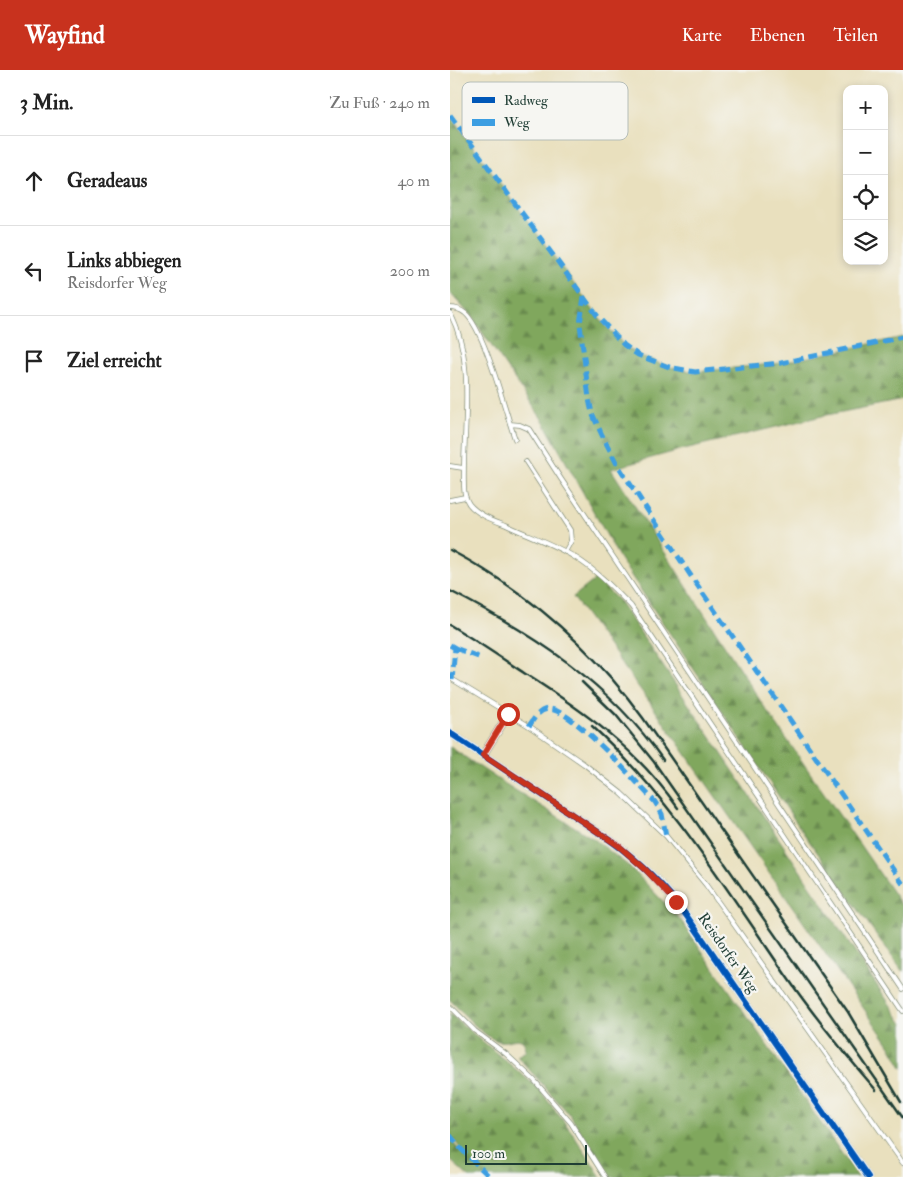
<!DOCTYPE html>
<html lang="de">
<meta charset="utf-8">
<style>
:root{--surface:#fff;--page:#f6f6f6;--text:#222;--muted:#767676;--line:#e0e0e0;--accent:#c8321e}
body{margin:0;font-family:"IM FELL Double Pica",serif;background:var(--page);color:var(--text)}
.controls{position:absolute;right:15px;top:15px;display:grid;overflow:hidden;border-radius:10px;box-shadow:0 2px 8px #0003}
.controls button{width:45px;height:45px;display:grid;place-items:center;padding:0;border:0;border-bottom:1px solid var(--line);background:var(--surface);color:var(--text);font:25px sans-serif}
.scale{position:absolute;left:15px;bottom:12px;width:122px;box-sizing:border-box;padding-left:5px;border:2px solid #1f3d34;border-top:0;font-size:14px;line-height:18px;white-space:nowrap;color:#1f3d34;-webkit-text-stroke:4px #f6f6f2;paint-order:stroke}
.stop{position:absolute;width:15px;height:15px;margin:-11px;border:4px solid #c8321e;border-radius:50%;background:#fff}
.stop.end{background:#c8321e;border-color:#fff;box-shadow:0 1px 5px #0008}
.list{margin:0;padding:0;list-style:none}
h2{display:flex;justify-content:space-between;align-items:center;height:65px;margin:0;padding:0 20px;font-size:21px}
h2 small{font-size:16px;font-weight:400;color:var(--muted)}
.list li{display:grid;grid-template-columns:32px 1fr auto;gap:15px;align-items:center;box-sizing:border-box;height:90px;padding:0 20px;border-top:1px solid var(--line)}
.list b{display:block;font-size:19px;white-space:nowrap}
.list p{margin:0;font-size:16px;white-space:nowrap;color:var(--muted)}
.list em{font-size:16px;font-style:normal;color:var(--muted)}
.icon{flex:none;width:28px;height:28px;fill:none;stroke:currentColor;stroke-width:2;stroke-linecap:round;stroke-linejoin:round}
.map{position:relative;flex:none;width:453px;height:1107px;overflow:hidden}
header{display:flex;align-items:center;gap:30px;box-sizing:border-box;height:70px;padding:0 25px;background:var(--accent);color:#fff}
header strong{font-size:24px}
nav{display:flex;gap:28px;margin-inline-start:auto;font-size:18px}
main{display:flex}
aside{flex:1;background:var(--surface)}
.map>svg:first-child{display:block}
</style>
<header>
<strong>Wayfind</strong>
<nav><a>Karte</a><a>Ebenen</a><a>Teilen</a></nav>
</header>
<main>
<aside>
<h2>3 Min.<small>Zu Fuß · 240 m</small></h2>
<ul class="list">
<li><svg class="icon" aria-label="ahead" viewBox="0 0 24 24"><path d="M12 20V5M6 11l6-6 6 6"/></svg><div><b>Geradeaus</b></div><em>40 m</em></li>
<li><svg class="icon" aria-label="left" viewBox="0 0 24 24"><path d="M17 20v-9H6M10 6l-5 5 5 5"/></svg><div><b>Links abbiegen</b><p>Reisdorfer Weg</p></div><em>200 m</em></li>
<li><svg class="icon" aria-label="arrive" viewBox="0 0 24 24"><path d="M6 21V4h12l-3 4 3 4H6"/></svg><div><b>Ziel erreicht</b></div></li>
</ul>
</aside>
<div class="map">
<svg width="453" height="1107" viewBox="0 0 453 1107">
<defs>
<pattern id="forest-firs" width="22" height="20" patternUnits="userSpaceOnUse" patternTransform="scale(1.25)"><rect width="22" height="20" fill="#80a75d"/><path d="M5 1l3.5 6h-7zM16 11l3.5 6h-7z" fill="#68894e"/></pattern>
</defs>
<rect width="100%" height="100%" fill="#f6f6f2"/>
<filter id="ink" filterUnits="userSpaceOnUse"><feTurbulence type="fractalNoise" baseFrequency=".02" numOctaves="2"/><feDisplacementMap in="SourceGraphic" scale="10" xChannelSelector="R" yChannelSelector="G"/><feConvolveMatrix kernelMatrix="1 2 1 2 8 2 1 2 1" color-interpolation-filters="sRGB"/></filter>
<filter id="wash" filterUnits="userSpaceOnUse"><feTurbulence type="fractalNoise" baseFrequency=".0096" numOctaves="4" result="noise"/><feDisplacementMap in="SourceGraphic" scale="20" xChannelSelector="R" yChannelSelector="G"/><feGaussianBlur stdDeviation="1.12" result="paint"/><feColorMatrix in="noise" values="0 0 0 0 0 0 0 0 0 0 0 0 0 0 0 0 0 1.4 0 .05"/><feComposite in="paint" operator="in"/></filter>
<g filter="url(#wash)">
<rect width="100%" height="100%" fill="#e9e0be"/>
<path fill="url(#forest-firs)" stroke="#507248" d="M 0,45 L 149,248 L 174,275 L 188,285 L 219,297 L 245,302 L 331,293 L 453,267 L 453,330 L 372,346 L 234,379 L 161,399 L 313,635 L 453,837 L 453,902 L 354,764 L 170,489 L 92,349 L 21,246 L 0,223 Z
M 146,509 L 170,532 L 453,954 L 453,999 L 440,976 L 198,630 L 123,527 Z
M 0,677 L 49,710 L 144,769 L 181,798 L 230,849 L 408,1107 L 160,1107 L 120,1045 L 67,986 L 76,981 C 74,959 58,976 45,970 C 31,964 11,941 0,930 Z
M 0,944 L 88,1018 L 121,1061 L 151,1107 L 19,1107 L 0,1090 L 0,1069 L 9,1080 L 11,1079 L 0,1065 Z"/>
</g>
<g filter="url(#ink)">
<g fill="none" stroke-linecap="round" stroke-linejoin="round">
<defs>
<path id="lane" d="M 0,238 C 5,238 10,239 15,243 C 35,260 55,341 65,369
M 0,243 C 27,294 12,360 14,416 C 14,422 15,428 19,434 C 28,445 43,450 56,455 C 79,466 104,474 126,488 C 147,501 164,519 181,536 L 453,941
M 60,354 L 70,355 L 79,359 L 111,409 L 453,919
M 76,392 L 120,460 L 121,471 L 115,482
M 0,396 L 13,398
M 0,430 L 15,427
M 0,608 L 79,656 L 134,694 L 171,723 L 216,766 L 256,815 L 453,1093
M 0,936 L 25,961 L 56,984 L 84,1010 L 121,1053 L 155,1107"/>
<path id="street" d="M 0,663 L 160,770 C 189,791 215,816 236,845 L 418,1107
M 33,685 L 59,643"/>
</defs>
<use href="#lane" stroke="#848e79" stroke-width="5.5"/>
<use href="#street" stroke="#848e79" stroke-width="9"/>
<use href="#lane" stroke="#fff" stroke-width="4"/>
<use href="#street" stroke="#fff" stroke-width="8"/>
<path stroke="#1f3d34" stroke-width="2.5" d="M 0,480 C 77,521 142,578 193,648 L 398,942 L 451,1032
M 0,521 C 82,563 160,613 213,690
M 0,555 C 25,570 50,587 74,603 C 135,642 186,678 228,738
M 132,612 L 166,645 L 204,692 L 453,1048
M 142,656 C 221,728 277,820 337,907 C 364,946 395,984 426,1020"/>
<path stroke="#3c9ee2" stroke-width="5" stroke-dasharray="10 5" stroke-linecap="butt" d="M 0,45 L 149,248 L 174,275 L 188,285 L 219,297 L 245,302 L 331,293 L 453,267
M 134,226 L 130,254 L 139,329 L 142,343 L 152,365 L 167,394 L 241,506 L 453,814
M 0,575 L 5,578 L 2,610
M 5,578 L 31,588
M 79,656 C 84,649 89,639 99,639 C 121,638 188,714 205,732 L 212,744 L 216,766
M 0,1065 L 11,1079 L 40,1107"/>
<defs>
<path id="cycleway" d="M 0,663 L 160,770 C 189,791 215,816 236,845 L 418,1107"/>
</defs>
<use href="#cycleway" stroke="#f6f6f2" stroke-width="9"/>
<use href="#cycleway" stroke="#0057b8" stroke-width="6"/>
</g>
</g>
<g fill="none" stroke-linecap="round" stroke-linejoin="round" filter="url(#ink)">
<path stroke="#c8321e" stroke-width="6" d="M 58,644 L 33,685 L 169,776 L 195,799 L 226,832"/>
</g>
<g text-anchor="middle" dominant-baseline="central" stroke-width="4.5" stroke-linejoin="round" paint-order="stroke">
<g font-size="15" fill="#1f3d34" stroke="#f6f6f2">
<text transform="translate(278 883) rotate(55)">Reisdorfer Weg</text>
</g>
</g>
<rect x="12" y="12" width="166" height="58" rx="8" fill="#f6f6f2" stroke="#b6beb9" stroke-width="1"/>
<rect x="22" y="27" width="23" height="6" fill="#0057b8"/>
<rect x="22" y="49" width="23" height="7" fill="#3c9ee2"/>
<g font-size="14" fill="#1f3d34">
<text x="54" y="35">Radweg</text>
<text x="54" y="57">Weg</text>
</g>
</svg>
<div class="controls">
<button>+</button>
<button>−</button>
<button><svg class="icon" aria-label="locate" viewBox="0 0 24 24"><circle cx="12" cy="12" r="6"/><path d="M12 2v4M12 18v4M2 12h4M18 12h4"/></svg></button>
<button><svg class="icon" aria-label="layers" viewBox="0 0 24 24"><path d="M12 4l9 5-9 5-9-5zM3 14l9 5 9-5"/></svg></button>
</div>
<div class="scale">100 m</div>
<div class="stop" style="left:58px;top:644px"></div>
<div class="stop end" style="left:226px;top:832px"></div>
</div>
</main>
